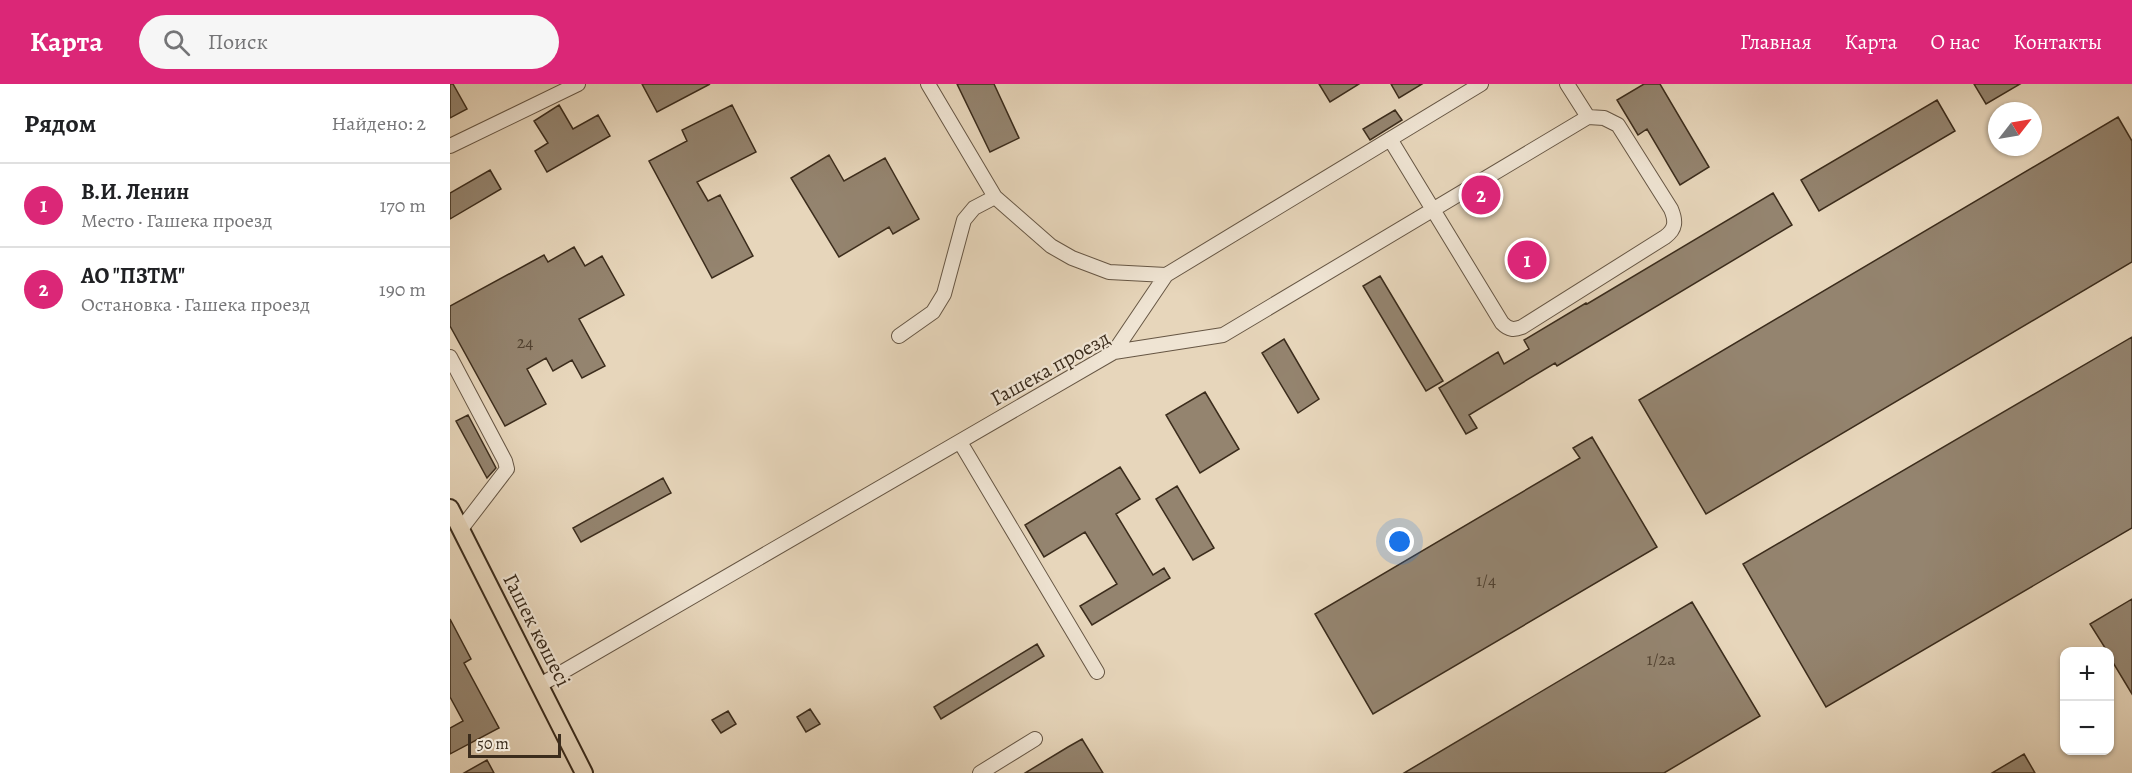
<!DOCTYPE html>
<html lang="ru">
<meta charset="utf-8">
<style>
:root{--surface:#fff;--page:#f6f6f6;--text:#202124;--muted:#757577;--line:#e0e0e0;--accent:#db2777}
body{margin:0;font-family:Alegreya,serif;background:var(--page);color:var(--text)}
.controls{position:absolute;right:18px;bottom:18px;display:grid;overflow:hidden;border-radius:12px;box-shadow:0 2px 4px #0004}
.controls button{width:54px;height:54px;display:grid;place-items:center;padding:0;border:0;border-bottom:2px solid var(--line);background:var(--surface);color:var(--text);font:30px sans-serif}
.compass{position:absolute;left:1538px;top:18px;width:54px;height:54px;border-radius:50%;background:var(--surface);box-shadow:0 2px 4px #0004;rotate:59deg}
.scale{position:absolute;left:18px;bottom:15px;width:93px;box-sizing:border-box;padding-left:6px;border:3px solid #3b2c1c;border-top:0;font-size:16px;line-height:21px;white-space:nowrap;color:#3b2c1c;-webkit-text-stroke:4px #efe4d3;paint-order:stroke}
.you{position:absolute;left:950px;top:458px;width:21px;height:21px;margin:-15px;border:4px solid #fff;border-radius:50%;background:#1a73e8;box-shadow:0 0 0 9px #1a73e833}
.badge{display:grid;place-items:center;width:39px;height:39px;border-radius:50%;background:var(--accent);color:#fff;font-size:20px;font-weight:700}
.pin{position:absolute;translate:-50% -50%;border:3px solid #fff;box-shadow:0 2px 6px #0006}
.list{margin:0;padding:0;list-style:none}
h2{display:flex;justify-content:space-between;align-items:center;height:78px;margin:0;padding:0 24px;font-size:26px}
h2 small{font-size:20px;font-weight:400;color:var(--muted)}
.list li{display:grid;grid-template-columns:39px 1fr auto;gap:18px;align-items:center;box-sizing:border-box;height:84px;padding:0 24px;border-top:2px solid var(--line)}
.list b{display:block;font-size:22px;white-space:nowrap}
.list p{margin:0;font-size:20px;white-space:nowrap;color:var(--muted)}
.list em{font-size:20px;font-style:normal;color:var(--muted)}
.icon{flex:none;width:33px;height:33px;fill:none;stroke:currentColor;stroke-width:2;stroke-linecap:round;stroke-linejoin:round}
.map{position:relative;flex:none;width:1682px;height:689px;overflow:hidden}
header{display:flex;align-items:center;gap:36px;box-sizing:border-box;height:84px;padding:0 30px;background:var(--accent);color:#fff}
header strong{font-size:28px}
nav{display:flex;gap:33px;margin-inline-start:auto;font-size:21px}
.search{width:420px;height:54px;background:var(--page);display:flex;align-items:center;gap:15px;box-sizing:border-box;padding:0 21px;border-radius:33px;color:var(--muted);font-size:22px}
main{display:flex}
aside{flex:1;background:var(--surface)}
.map>svg:first-child{display:block}
</style>
<header>
<strong>Карта</strong>
<div class="search"><svg class="icon" aria-label="search" viewBox="0 0 24 24"><circle cx="10" cy="10" r="6"/><path d="M15 15l6 6"/></svg>Поиск</div>
<nav><a>Главная</a><a>Карта</a><a>О нас</a><a>Контакты</a></nav>
</header>
<main>
<aside>
<h2>Рядом<small>Найдено: 2</small></h2>
<ul class="list">
<li><span class="badge">1</span><div><b>В.И. Ленин</b><p>Место · Гашека проезд</p></div><em>170 m</em></li>
<li><span class="badge">2</span><div><b>АО &quot;ПЗТМ&quot;</b><p>Остановка · Гашека проезд</p></div><em>190 m</em></li>
</ul>
</aside>
<div class="map">
<svg width="1682" height="689" viewBox="0 0 1682 689">
<rect width="100%" height="100%" fill="#e7d6bb"/>
<filter id="stains"><feTurbulence type="fractalNoise" baseFrequency=".00333" numOctaves="4"/><feColorMatrix values="0 0 0 0 .2 0 0 0 0 .09 0 0 0 0 .02 0 0 0 .5 -.17"/></filter>
<radialGradient id="worn" r=".72"><stop offset=".6" stop-color="#630" stop-opacity="0"/><stop offset="1" stop-color="#630" stop-opacity=".3"/></radialGradient>
<path fill="#94846f" stroke="#3b2c1c" stroke-width="1.5" d="M 0,0 L 3,0 L 17,25 L 0,34 Z
M 192,0 L 260,0 L 207,28 Z
M 507,0 L 544,0 L 569,54 L 540,68 Z
M 869,0 L 909,0 L 880,18 Z
M 941,0 L 972,0 L 949,14 Z
M 1194,0 L 1210,0 L 1259,83 L 1230,101 L 1197,45 L 1188,51 L 1167,16 Z
M 1524,0 L 1570,0 L 1536,20 Z
M 1487,16 L 1505,47 L 1369,127 L 1351,96 Z
M 109,21 L 123,45 L 148,31 L 160,52 L 97,88 L 85,67 L 98,59 L 84,37 Z
M 282,21 L 306,68 L 247,98 L 258,117 L 270,111 L 303,172 L 262,194 L 199,77 L 237,57 L 232,46 Z
M 945,26 L 952,36 L 920,56 L 913,45 Z
M 1668,33 L 1682,57 L 1682,178 L 1256,430 L 1189,316 Z
M 379,71 L 394,97 L 435,74 L 469,135 L 443,150 L 439,143 L 389,173 L 341,94 Z
M 40,86 L 51,105 L 0,135 L 0,109 Z
M 1323,109 L 1342,141 L 1107,282 L 1105,279 L 1019,331 L 1027,344 L 1016,350 L 989,304 L 1048,268 L 1054,280 L 1079,265 L 1074,256 L 1136,219 L 1137,220 Z
M 124,163 L 135,182 L 152,172 L 174,211 L 129,235 L 155,282 L 132,294 L 122,276 L 103,287 L 96,274 L 77,285 L 96,320 L 55,342 L 0,242 L 0,222 L 94,171 L 98,178 Z
M 930,192 L 993,297 L 976,307 L 913,202 Z
M 1682,253 L 1682,444 L 1376,623 L 1293,480 Z
M 834,255 L 869,315 L 848,329 L 812,269 Z
M 755,308 L 789,365 L 750,389 L 716,331 Z
M 18,331 L 46,384 L 37,394 L 6,337 Z
M 1142,353 L 1207,463 L 923,630 L 865,530 L 1130,374 L 1123,364 Z
M 670,383 L 690,415 L 666,430 L 703,491 L 714,484 L 720,494 L 642,541 L 630,522 L 667,500 L 635,448 L 594,473 L 575,441 Z
M 213,394 L 221,409 L 131,458 L 123,444 Z
M 727,402 L 764,464 L 743,476 L 706,415 Z
M 1682,515 L 1682,610 L 1659,572 L 1659,567 L 1657,567 L 1640,540 Z
M 1242,518 L 1310,632 L 1214,689 L 954,689 Z
M 0,535 L 21,575 L 14,579 L 49,644 L 0,670 L 0,644 L 13,637 L 0,613 Z
M 587,560 L 594,572 L 491,635 L 484,623 Z
M 360,625 L 370,640 L 356,648 L 347,633 Z
M 278,627 L 286,640 L 271,649 L 262,636 Z
M 632,655 L 653,689 L 575,689 L 618,663 Z
M 1574,670 L 1585,689 L 1542,689 Z
M 37,676 L 44,689 L 14,689 Z"/>
<g fill="none" stroke-linecap="round" stroke-linejoin="round">
<defs>
<path id="minor" d="M 478,0 L 545,113 L 601,162 L 622,174 L 659,188 L 716,191
M 1117,0 L 1138,33
M 0,62 L 128,0
M 449,252 L 483,228 L 494,210 L 514,136 L 524,124 L 545,113
M 664,268 L 716,191 L 1031,0
M 0,273 L 55,377 L 57,385 L 11,445
M 510,358 L 647,588
M 90,601 L 664,268 L 773,251 L 1138,33 L 1154,34 L 1168,41 L 1221,125 C 1226,137 1226,145 1215,153 L 1072,243 C 1064,246 1059,246 1052,239 L 940,55
M 530,689 L 585,655"/>
<path id="major" d="M 0,424 L 134,689"/>
</defs>
<use href="#minor" stroke="#665644" stroke-width="16"/>
<use href="#major" stroke="#3b2c1c" stroke-width="20"/>
<use href="#minor" stroke="#efe4d3" stroke-width="14"/>
<use href="#major" stroke="#e7d6bb" stroke-width="16"/>
</g>
<g text-anchor="middle" dominant-baseline="central" stroke-width="4.5" stroke-linejoin="round" paint-order="stroke">
<g font-size="18" fill="#514231">
<text x="75" y="258">24</text>
<text x="1036" y="496">1/4</text>
<text x="1211" y="575">1/2а</text>
</g>
<g font-size="21" fill="#3b2c1c" stroke="#efe4d3">
<text transform="translate(600 284) rotate(-29)">Гашека проезд</text>
<text transform="translate(87 546) rotate(63)">Гашек көшесі</text>
</g>
</g>
<rect width="100%" height="100%" filter="url(#stains)"/>
<rect width="100%" height="100%" fill="url(#worn)"/>
</svg>
<div class="controls">
<button>+</button>
<button>−</button>
</div>
<svg class="compass" viewBox="-18 -18 36 36"><path d="M0-13l5 13h-10z" fill="#e53935"/><path d="M0 13l5-13h-10z" fill="#757577"/></svg>
<div class="scale">50 m</div>
<div class="you"></div>
<div class="pin badge" style="left:1077px;top:176px">1</div>
<div class="pin badge" style="left:1031px;top:111px">2</div>
</div>
</main>
